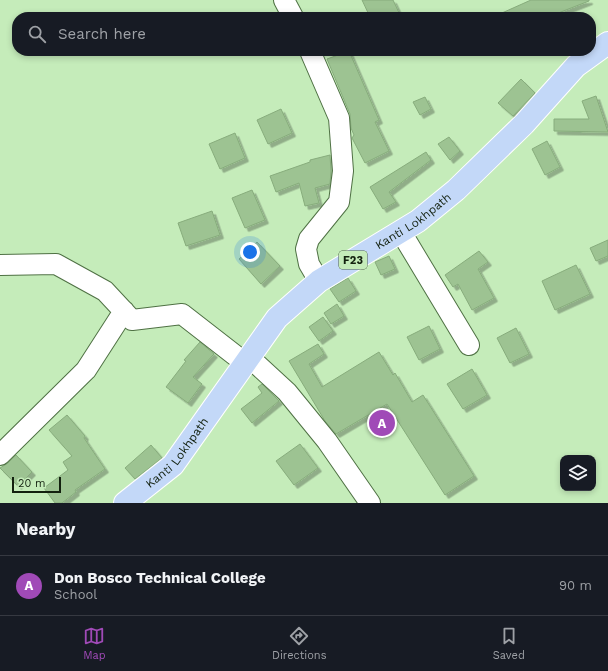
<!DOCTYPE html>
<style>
:root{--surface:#171b24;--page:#20242c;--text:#f1f3f6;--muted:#9ea1a6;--line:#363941;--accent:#a04ab7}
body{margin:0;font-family:"Work Sans",sans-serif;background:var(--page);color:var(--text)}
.controls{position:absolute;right:12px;bottom:12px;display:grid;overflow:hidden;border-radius:8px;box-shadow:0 2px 6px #0003}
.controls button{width:36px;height:36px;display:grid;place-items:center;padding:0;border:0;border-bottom:1px solid var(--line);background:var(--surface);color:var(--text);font:20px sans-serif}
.scale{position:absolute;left:12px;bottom:10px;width:49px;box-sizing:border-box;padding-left:4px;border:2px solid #13210f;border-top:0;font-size:11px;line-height:14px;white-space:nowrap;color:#13210f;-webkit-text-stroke:3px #c5ecba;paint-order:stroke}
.you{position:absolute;left:250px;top:252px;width:14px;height:14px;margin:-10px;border:3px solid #fff;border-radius:50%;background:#1a73e8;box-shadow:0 0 0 6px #1a73e833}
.badge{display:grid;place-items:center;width:26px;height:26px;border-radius:50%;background:var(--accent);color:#fff;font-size:13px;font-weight:700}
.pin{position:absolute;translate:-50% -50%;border:2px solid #fff;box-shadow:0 1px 4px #0006}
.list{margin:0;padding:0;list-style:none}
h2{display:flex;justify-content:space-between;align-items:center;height:52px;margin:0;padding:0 16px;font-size:17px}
h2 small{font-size:13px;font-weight:400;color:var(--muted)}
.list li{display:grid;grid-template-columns:26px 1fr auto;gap:12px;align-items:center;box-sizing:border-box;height:60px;padding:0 16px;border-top:1px solid var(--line)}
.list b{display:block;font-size:15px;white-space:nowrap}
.list p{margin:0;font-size:13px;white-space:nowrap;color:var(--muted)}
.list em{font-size:13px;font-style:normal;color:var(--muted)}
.icon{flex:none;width:22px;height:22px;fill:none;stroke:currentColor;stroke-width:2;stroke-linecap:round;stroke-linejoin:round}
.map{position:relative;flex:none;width:608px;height:503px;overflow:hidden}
.search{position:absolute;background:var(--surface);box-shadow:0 2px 6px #0003;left:12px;right:12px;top:12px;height:44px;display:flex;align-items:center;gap:10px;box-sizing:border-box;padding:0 14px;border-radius:16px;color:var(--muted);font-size:15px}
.sheet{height:112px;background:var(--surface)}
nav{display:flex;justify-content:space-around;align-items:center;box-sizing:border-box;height:56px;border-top:1px solid var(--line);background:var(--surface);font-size:11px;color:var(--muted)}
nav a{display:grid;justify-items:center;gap:2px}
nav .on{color:var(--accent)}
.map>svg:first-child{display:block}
</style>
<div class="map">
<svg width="608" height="503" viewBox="0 0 608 503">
<defs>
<filter id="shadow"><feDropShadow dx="3.5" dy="3.5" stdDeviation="0" flood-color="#0004"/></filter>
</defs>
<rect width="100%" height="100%" fill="#c5ecba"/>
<path fill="#9dc392" stroke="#87ac7c" filter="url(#shadow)" d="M 362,0 L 393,0 L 401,17 L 370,17 Z
M 531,0 L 589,0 L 589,1 L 548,17 L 493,17 Z
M 349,51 L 379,120 L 375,122 L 389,151 L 365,163 L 352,138 L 354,135 L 351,128 L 350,114 L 327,59 Z
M 521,79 L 535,93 L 513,116 L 498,103 Z
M 596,96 L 608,132 L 554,131 L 554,119 L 589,119 L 582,101 Z
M 425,97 L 431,109 L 420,115 L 413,102 Z
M 281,109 L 292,133 L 268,144 L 257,120 Z
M 235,133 L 245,158 L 220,169 L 209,144 Z
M 449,137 L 460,151 L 450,160 L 438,144 Z
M 547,141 L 560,167 L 545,175 L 532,149 Z
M 426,152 L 431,160 L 389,192 L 396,202 L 383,209 L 370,187 Z
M 330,155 L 331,171 L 330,184 L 315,188 L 319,203 L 305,206 L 299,183 L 276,192 L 270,176 L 310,162 L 310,160 Z
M 252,190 L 265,220 L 245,228 L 232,198 Z
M 212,211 L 220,235 L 186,246 L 178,223 Z
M 608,240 L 608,256 L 596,261 L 590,248 Z
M 257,242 L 280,266 L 261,284 L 239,259 Z
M 479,251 L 488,262 L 478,269 L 494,298 L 472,310 L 458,284 L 453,287 L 445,275 Z
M 389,256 L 395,269 L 381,275 L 375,262 Z
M 576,265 L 590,294 L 555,310 L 542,281 Z
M 348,278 L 356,291 L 339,302 L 330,289 Z
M 337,304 L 344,316 L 331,324 L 324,313 Z
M 323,317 L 333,331 L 319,341 L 309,327 Z
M 429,326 L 440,349 L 419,360 L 407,337 Z
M 516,328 L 529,354 L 510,363 L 497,338 Z
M 200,342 L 214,354 L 193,377 L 202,384 L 188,403 L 166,387 L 186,361 L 184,360 Z
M 318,344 L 324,354 L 309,364 L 322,387 L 379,352 L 393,375 L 395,373 L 412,402 L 423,395 L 474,476 L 445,495 L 387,404 L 336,434 L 325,421 L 289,361 Z
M 472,369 L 487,395 L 463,409 L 447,384 Z
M 262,384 L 279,401 L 252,423 L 241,409 L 262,393 L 258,387 Z
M 67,415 L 85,436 L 84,438 L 105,469 L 75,490 L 76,492 L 62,503 L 55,503 L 44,488 L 68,470 L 63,462 L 72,456 L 49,430 Z
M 300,444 L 318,468 L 294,485 L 276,461 Z
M 151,445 L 162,458 L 135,479 L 125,468 Z
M 16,455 L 32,472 L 18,486 L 0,468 L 8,463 Z"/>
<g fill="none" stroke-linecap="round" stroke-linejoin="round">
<defs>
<path id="minor" d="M 284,0 L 293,17
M 310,51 L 339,118 L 343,171 L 339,202 L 309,239 L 306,249 L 309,264 L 319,281
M 401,232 L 469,345
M 0,265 L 56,264 L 105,291 L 132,320 L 182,314 L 245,363
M 249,357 L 287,392 L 327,441 L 370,503
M 0,455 L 86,370 L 124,311"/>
<g id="primary">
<path id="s1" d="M 125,503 L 173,465 L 277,318 L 319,281 L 418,221 L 456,190 L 524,124 L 576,66 L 608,43"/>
</g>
</defs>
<use href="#minor" stroke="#4f7144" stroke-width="22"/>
<use href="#primary" stroke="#fff" stroke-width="24"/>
<use href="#minor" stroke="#fff" stroke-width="20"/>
<use href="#primary" stroke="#c3d8f8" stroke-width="22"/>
</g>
<g text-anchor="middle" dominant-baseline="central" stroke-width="3" stroke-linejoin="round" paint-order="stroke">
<rect fill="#c5ecba" stroke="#485e42" stroke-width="1" x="339" y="251" width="28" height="18" rx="3"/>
<g font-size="11" font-weight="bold" fill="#13210f">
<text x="353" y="260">F23</text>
</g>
<g font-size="12" fill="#13210f" stroke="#c5ecba">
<text stroke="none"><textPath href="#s1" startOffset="409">Kanti Lokhpath</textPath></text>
<text stroke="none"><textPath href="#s1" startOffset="73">Kanti Lokhpath</textPath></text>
</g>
</g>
</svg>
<div class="controls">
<button><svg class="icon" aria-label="layers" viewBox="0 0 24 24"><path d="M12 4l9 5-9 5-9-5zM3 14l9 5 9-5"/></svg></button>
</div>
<div class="scale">20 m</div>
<div class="you"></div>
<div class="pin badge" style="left:382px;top:423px">A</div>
<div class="search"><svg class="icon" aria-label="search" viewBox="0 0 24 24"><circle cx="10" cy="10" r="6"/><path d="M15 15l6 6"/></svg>Search here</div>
</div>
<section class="sheet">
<h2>Nearby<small></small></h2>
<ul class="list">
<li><span class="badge">A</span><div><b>Don Bosco Technical College</b><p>School</p></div><em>90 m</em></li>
</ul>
</section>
<nav>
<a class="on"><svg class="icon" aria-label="map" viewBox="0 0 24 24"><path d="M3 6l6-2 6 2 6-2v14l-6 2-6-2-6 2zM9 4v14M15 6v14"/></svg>Map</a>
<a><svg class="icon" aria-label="directions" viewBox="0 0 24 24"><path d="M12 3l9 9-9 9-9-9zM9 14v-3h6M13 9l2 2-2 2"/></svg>Directions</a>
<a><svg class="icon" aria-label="saved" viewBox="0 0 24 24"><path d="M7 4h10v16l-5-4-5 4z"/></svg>Saved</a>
</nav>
